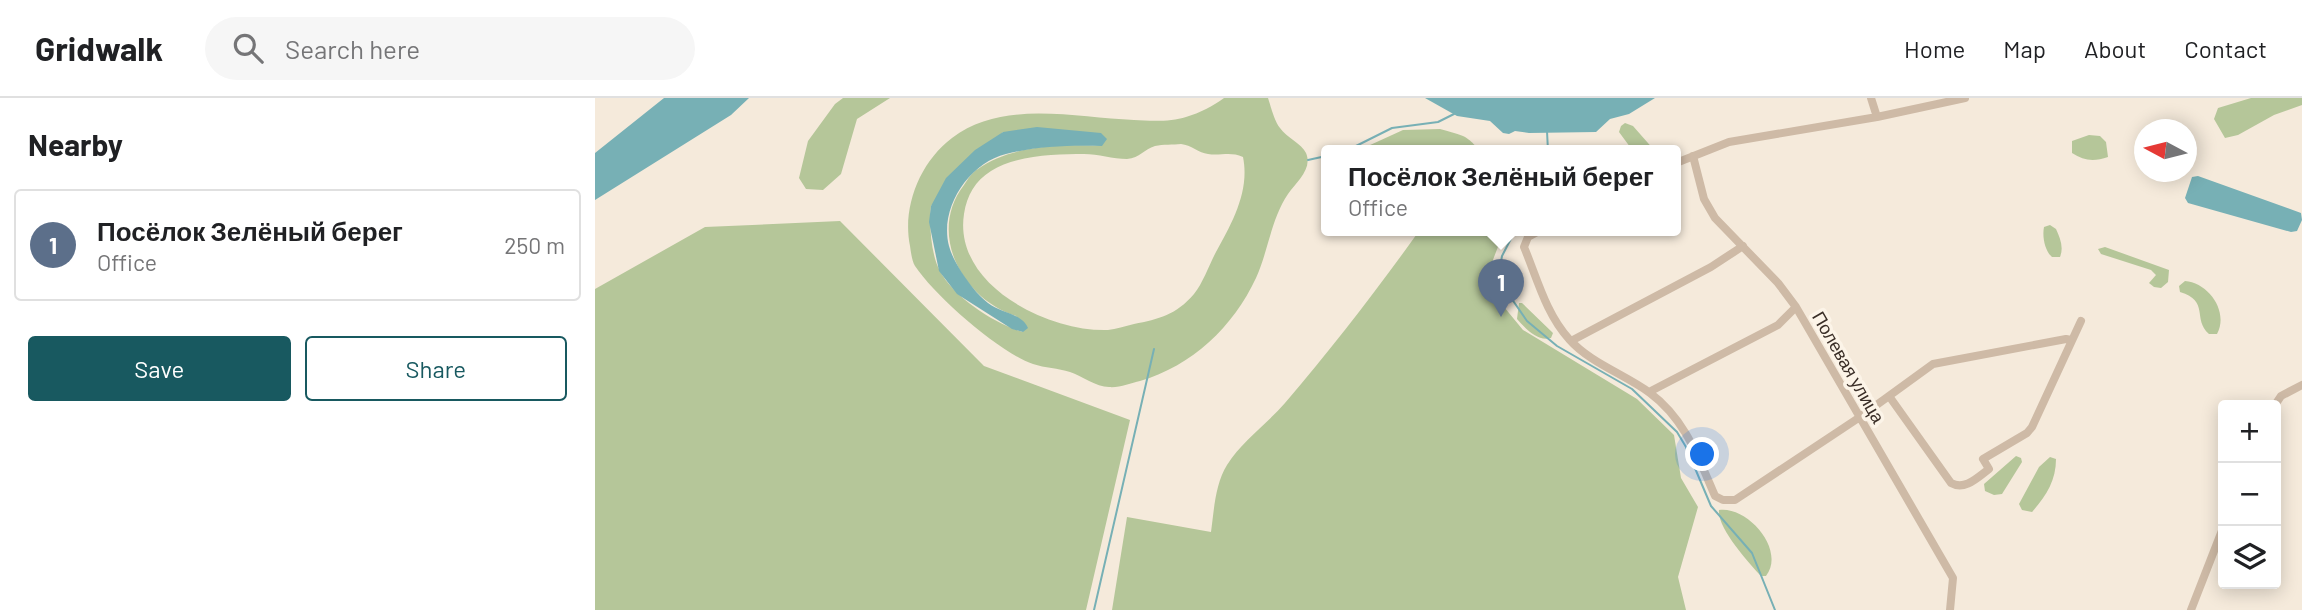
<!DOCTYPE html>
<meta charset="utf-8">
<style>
:root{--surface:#fff;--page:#f6f6f6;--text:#202124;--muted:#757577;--line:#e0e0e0;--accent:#185960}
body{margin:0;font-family:Barlow,sans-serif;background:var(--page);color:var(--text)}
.controls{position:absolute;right:21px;bottom:21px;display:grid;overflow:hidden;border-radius:7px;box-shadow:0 4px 18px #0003}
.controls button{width:63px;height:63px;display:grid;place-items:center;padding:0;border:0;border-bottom:2px solid var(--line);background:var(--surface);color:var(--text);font:35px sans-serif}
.compass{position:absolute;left:1539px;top:21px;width:63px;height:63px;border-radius:50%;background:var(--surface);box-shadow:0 4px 18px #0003;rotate:277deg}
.you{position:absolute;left:1108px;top:357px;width:24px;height:24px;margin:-18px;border:5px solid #fff;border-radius:50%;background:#1a73e8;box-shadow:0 0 0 10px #1a73e833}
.badge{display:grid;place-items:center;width:46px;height:46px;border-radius:50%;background:var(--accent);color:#fff;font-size:23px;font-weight:700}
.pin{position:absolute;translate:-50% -58px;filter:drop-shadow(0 2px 4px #0008)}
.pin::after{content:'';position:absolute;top:37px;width:24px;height:21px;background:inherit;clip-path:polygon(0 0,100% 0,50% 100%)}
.popup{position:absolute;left:726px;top:47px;width:360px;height:91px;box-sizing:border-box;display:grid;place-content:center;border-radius:7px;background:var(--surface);filter:drop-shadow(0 2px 5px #0005);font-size:23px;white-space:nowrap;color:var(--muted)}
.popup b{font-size:26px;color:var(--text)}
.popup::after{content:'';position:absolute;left:50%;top:100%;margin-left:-14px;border:14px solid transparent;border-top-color:var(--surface)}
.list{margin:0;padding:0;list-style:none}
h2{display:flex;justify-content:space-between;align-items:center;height:91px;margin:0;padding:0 28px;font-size:30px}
h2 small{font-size:23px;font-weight:400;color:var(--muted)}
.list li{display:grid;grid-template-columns:46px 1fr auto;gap:21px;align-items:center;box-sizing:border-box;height:112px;margin:0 14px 14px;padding:0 14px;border:2px solid var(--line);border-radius:7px}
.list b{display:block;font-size:26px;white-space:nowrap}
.list p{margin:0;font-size:23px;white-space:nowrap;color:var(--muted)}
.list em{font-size:23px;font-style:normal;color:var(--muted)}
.actions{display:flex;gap:14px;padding:21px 28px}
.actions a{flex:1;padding:16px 0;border:2px solid var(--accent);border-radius:7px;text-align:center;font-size:24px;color:var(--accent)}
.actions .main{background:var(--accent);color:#fff}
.icon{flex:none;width:38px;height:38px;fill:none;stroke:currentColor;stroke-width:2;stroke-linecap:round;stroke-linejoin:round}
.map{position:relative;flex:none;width:1707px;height:512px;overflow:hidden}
header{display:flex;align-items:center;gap:42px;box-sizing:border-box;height:98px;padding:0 35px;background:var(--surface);border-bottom:2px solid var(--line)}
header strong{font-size:33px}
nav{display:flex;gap:38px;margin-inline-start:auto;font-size:24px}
.search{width:490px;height:63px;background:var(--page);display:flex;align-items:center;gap:18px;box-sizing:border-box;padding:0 24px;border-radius:38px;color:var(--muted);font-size:26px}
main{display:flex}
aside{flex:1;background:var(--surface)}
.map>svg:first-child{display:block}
</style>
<header>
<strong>Gridwalk</strong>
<div class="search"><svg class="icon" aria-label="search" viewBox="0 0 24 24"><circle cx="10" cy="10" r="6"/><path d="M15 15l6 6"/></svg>Search here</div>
<nav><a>Home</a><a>Map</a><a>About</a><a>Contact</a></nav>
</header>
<main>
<aside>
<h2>Nearby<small></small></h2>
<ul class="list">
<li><span class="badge" style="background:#5c6f8a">1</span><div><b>Посёлок Зелёный берег</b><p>Office</p></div><em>250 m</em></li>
</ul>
<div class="actions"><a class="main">Save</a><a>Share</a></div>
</aside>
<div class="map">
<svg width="1707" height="512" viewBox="0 0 1707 512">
<rect width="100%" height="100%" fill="#f5eadb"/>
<path fill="#b5c699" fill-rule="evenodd" d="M 248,0 L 295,0 L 262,21 L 246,76 L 228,92 L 211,91 L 204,80 L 213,43 L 240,6 Z
M 629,0 L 673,0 C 676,9 679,22 685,30 C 691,39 707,46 711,55 C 718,71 701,84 693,96 C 676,121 673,154 661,180 C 638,229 597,268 545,283 C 536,285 524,290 514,289 C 501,289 487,278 475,274 C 463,270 450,270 438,266 C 405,255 340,198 320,168 C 317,163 316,155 315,148 C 307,109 325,64 357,40 C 408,1 480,20 539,22 C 555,23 576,24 591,19 C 605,15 618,8 629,0 ZM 408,34 L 507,48 C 467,46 416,47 383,71 C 377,74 373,81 369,87 C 332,135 367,201 421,218 L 428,234 C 402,227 358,199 345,173 C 336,157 334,127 336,108 ZM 586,46 C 596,47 604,55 613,56 C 626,58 635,53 648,59 C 655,93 637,125 621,154 C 614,167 608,185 599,196 C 581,217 564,221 539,226 C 530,228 521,231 513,232 C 453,234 358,187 369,116 C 372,97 380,83 396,73 C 421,57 461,56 489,56 C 503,56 518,61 532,61 C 545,60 549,51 560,48 C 568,46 578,47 586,46 Z
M 1656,0 L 1707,0 L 1707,7 L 1679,17 L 1643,37 L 1630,40 L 1619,21 L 1623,10 Z
M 1030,25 L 1038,28 L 1060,53 L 1038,53 L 1024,34 L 1026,28 Z
M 845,31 C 852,33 861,35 868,38 C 884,46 879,57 904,48 L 908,51 L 915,48 L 916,53 L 762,53 L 808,32 Z
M 1494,37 L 1505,38 L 1511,44 L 1513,59 C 1499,64 1489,63 1477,55 L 1477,43 Z
M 245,123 L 389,268 L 535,322 L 491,512 L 0,512 L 0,191 L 110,129 Z
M 1455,127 L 1461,131 C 1465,140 1469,149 1465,159 L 1457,159 C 1450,153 1447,139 1449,129 Z
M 824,133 L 909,133 L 896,167 L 900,198 L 928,232 L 1042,301 L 1079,337 L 1086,380 L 1103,409 L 1083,479 L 1091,512 L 517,512 L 532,419 L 616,434 C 619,413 620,386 632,367 C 647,343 671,327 690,305 C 737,250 782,192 824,133 Z
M 1510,149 L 1574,172 L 1573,184 L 1566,190 L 1559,189 L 1554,185 L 1561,177 L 1556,172 L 1506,156 L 1503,151 Z
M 1590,183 C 1614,185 1634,214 1622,236 L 1614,236 C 1597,221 1615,203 1585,194 L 1584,188 Z
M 924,205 L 927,205 L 958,235 L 956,240 C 943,244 931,231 922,221 Z
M 1421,358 L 1426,360 L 1427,364 L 1407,396 L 1399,397 L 1390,393 L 1389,386 Z
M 1455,359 L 1461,361 C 1461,383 1451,398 1437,414 L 1427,412 L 1424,406 L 1444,369 Z
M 1124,412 C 1153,408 1191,452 1171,478 L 1166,478 C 1154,465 1122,430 1124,412 Z"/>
<path fill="#77b0b5" d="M 69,0 L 154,0 L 136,17 L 0,102 L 0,55 Z
M 830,0 L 1060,0 L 1034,16 L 1015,21 L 1001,34 L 934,35 L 920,33 L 914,36 L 908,35 L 895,23 L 862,18 Z
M 442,29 L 506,35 L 512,41 L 507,48 C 477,47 441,48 411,56 C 374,65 344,110 354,148 C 358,163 369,178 378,190 C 382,195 388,201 393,205 C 405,215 427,215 433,230 L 428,234 L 417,231 L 362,196 L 344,173 L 334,124 L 336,108 L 351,80 L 380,52 L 408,34 Z
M 1603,78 L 1706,115 L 1707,122 L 1702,133 L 1696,134 L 1593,105 L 1590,100 L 1597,79 Z"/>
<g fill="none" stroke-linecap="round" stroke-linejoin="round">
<path stroke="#77b0b5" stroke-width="2" d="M 952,33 L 953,53
M 751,53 L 797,30 L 843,24 L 859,16
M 713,62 L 731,58
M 920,133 L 907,158 L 903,181 L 932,223 L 962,248 L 1037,291 L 1082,334 L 1091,349 L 1116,408 L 1157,455 L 1180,512
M 499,512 L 559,251"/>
<path stroke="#cebaa6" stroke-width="8" d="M 1276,0 L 1282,19
M 1098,58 L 1109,101 L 1120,120 L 1183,185 L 1201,209 L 1358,480 L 1355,512
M 1081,65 L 1134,44 L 1282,19 L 1370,0
M 944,133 L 933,139 L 929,149 C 942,180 951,216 974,241 C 995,265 1029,276 1055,295 C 1090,321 1103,359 1120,398 L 1128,402 L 1140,402 L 1265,319 L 1338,266 L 1471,241 L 1476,242
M 976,243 L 1116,169 L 1148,148
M 1054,294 L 1183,227 L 1201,209
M 1294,298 L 1356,385 C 1370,393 1383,379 1394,371 L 1388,361 L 1432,335 L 1437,329 L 1486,223
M 1680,307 L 1686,298 L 1707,287
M 1596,512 L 1628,430"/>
</g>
<g text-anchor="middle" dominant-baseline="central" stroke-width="7" stroke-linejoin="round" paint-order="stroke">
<g font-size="18" fill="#3a2e27" stroke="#fcf4e8">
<text transform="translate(1254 269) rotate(60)">Полевая улица</text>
</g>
</g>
</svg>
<div class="controls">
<button>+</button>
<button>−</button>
<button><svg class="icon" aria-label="layers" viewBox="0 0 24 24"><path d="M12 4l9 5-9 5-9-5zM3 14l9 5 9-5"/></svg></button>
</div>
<svg class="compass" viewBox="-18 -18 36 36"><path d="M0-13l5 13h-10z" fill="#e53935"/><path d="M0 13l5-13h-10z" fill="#757577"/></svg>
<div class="you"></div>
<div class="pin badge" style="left:906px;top:219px;background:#5c6f8a">1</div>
<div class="popup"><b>Посёлок Зелёный берег</b>Office</div>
</div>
</main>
